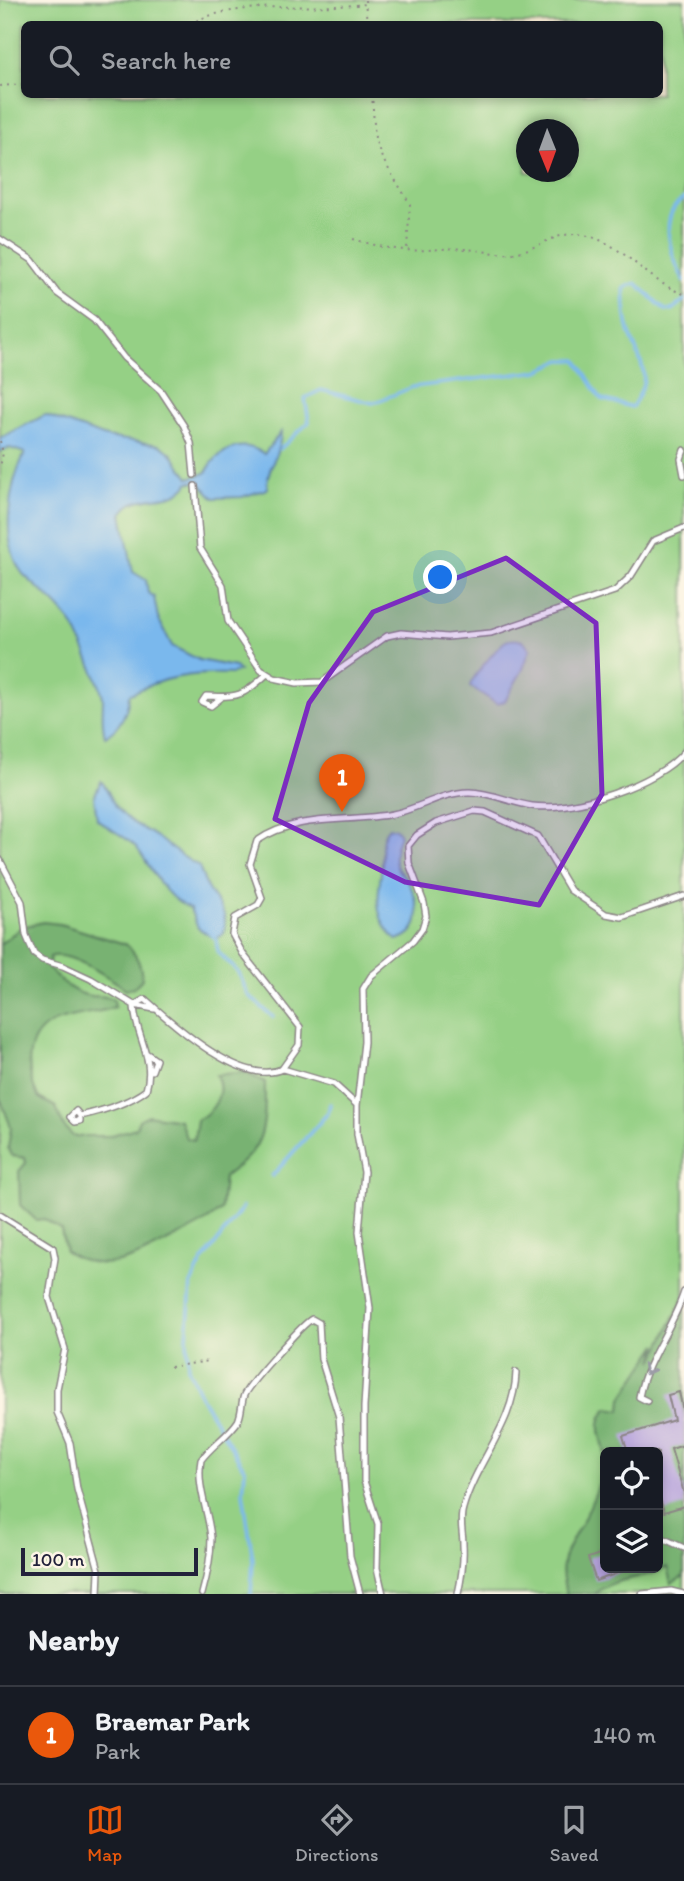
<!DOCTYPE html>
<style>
:root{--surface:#171b24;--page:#20242c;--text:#f1f3f6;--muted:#9ea1a6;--line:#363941;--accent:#ea580c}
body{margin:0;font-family:Itim,sans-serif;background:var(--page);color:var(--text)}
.controls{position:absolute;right:21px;bottom:21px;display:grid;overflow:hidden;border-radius:10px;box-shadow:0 4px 10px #0003}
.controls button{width:63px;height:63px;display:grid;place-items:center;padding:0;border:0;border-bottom:2px solid var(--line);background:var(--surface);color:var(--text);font:35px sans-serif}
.compass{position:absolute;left:516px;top:119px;width:63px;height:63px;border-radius:50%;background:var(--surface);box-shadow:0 4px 10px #0003;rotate:179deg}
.scale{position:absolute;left:21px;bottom:18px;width:177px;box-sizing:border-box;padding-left:7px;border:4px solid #22223b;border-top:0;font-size:19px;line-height:24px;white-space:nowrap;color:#22223b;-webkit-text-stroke:5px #fcf5e5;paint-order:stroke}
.you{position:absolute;left:441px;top:578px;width:24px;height:24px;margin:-18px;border:5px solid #fff;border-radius:50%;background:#1a73e8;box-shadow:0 0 0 10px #1a73e833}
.badge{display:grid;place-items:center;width:46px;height:46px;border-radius:50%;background:var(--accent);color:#fff;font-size:23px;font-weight:700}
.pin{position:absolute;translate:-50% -58px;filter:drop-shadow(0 2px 4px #0008)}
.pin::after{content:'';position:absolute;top:37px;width:24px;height:21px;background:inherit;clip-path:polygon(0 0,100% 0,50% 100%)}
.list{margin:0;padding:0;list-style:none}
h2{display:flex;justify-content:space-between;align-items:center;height:91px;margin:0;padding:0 28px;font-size:30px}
h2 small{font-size:23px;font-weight:400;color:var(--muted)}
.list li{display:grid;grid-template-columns:46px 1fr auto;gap:21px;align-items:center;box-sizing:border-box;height:98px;padding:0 28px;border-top:2px solid var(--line)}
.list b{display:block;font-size:26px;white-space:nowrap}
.list p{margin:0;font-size:23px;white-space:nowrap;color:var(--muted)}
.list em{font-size:23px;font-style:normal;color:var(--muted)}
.icon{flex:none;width:38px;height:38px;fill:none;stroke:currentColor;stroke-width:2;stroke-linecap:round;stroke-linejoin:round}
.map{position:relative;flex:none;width:684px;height:1594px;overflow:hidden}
.search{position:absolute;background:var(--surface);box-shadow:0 4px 10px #0003;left:21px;right:21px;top:21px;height:77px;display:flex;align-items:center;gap:18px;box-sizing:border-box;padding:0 24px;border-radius:10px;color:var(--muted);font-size:26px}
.sheet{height:189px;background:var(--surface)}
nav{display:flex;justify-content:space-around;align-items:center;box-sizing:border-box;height:98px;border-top:2px solid var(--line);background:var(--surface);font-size:19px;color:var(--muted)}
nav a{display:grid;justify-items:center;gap:4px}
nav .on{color:var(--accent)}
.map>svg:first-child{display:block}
</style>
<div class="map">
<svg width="684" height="1594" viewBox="0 0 684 1594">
<rect width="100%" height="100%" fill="#fcf5e5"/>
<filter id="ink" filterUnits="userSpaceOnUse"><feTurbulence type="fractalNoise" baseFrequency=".0143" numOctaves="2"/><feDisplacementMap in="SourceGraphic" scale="14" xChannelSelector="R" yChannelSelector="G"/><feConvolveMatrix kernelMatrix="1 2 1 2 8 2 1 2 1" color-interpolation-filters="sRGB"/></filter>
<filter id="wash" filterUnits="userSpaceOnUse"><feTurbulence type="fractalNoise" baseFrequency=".00686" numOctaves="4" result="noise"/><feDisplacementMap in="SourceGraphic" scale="28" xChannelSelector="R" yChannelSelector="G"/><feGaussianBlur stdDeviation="1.57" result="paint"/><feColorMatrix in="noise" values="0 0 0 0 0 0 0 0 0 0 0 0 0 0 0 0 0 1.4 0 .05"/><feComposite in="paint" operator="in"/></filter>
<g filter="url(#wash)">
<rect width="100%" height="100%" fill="#f5e9d0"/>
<path fill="#95d085" stroke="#5c7960" stroke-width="2" fill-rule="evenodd" d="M 0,0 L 684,0 L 684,1594 L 0,1594 ZM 24,24 L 660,24 L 660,94 L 24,94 ZM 526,130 L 568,130 L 568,172 L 526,172 ZM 605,1452 L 658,1452 L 658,1568 L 605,1568 Z"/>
<path fill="#78b272" stroke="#4d6a56" stroke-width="2" d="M 43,922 L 60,924 L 125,944 C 137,954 141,964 142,979 L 135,987 L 126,989 C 110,978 68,950 50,957 L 48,968 C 61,982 73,993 91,996 C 100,997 106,995 114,1000 L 115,1007 C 97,1014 65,1015 50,1024 C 23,1040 26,1074 39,1098 L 56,1107 L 64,1127 L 73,1136 L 108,1136 L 136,1128 L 139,1120 L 148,1115 L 180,1120 L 186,1138 L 194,1140 L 197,1120 C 213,1112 226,1094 216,1075 L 244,1072 L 265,1082 C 265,1132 266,1146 224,1177 L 221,1210 C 206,1223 191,1230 174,1238 C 137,1257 106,1277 66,1252 L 61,1230 L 44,1219 L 36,1220 L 20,1205 L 19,1171 L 26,1163 L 25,1158 L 12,1156 L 8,1148 L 11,1127 L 0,1098 L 0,944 L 22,927 Z
M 684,1297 L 684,1576 L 671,1584 L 667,1567 C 645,1581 615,1575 595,1594 L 567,1594 C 555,1563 568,1548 582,1522 C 592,1504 602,1479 605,1459 L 605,1568 L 658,1568 L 658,1452 L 605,1452 L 605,1457 C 604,1437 592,1426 608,1408 L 621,1410 L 622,1398 L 658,1344 L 653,1361 Z"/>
<path fill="#7ab8ed" stroke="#4e6d94" stroke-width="2" d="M 45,415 L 106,437 L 160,445 L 171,453 L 189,478 L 206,473 C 217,450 242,438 264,454 L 281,432 C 281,454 266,468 267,489 L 242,497 L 214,498 L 199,482 L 189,482 C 173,508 137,488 122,514 L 133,572 L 146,580 L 148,593 L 154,597 L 158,618 L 172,646 L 199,660 L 235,667 L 239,671 L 232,674 C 194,673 163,676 129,695 C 128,710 120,730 105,736 C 101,722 103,712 103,698 C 103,691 77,631 72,624 C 60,604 39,590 23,574 C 0,543 8,486 25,453 L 10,448 L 0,451 L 0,438 Z
M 523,640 L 530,649 L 523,669 L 505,701 L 497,704 L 470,686 C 471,679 499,645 506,641 C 512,638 517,640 523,640 Z
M 101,781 C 109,790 111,801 118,809 C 130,824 144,828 158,838 C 172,849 183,858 199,866 C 202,874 205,885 210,893 C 221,909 228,913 224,933 L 216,939 L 198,928 L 190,909 C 163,897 153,870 137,848 C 130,839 107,828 97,819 L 94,797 Z
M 389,827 L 396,829 L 400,835 C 396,846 392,856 397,868 C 399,872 404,875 407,880 C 419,900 427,933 396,940 C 369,912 380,895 382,863 C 383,850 379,838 389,827 Z"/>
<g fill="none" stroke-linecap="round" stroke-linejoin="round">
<path stroke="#7ab8ed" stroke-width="3.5" d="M 684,198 C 656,216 672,258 684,281
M 280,449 L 309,422 L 305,398 L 321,390 L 373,403 L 413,387 L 539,371 L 561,360 L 577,360 L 601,399 L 632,407 C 652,377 643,369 632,339 C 625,323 625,306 624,288 L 636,283 L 665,310 L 672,310 L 684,300
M 207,930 L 216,939 L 218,952 L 239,973 L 248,995 L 273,1017
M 272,1176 L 328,1113 L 330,1104
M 243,1207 L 202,1262 L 191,1284 L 187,1337 L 188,1368 L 202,1399 L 245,1470 L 243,1492 L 253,1560 L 251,1594"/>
</g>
<g id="blocks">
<path fill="#b5a2dc" d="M 679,1392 L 684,1415 L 684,1445 L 671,1449 L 684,1493 L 684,1506 L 664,1512 L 658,1491 L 658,1452 L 628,1452 L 623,1436 L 674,1420 L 668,1395 Z
M 605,1552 L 605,1568 L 629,1569 L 596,1581 L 588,1558 Z"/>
</g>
</g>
<g filter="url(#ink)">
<use href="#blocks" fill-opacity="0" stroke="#8c8686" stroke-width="2"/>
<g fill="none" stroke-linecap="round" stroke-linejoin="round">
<defs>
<path id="service" d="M 0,239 L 32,260 L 57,293 L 94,320 L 124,358 L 161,391 L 184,426 L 191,443 L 194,475
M 684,450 L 681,459 L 684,475
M 195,486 L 200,548 L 223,585 L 228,621 L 261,670 L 274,678 L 297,683 L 322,682 L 387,636 L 401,633 L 447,637 L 491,633 L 615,591 L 631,576 L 653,541 L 684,528
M 221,698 L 211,706 L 202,702 L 206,696 C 237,698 244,696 267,674
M 0,860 L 22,902 L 26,935 L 34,954 L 42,960 L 63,966 L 91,979 L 134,1005 C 135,1036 156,1059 146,1090 C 128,1104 102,1111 80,1116 L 76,1111 L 70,1117 L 75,1122 L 80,1121 L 80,1116
M 154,1009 L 134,1005 L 145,999 C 174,1025 242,1087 282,1069 L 299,1045 L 300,1027 L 243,954 L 232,934 L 235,918 L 258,905 L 262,898 L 250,864 L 257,841 C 298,813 347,823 393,814 C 418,809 443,792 469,792 C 491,792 511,803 532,806 C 574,812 658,784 684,752
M 146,1053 L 156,1060 L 152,1071
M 283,1069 L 334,1084 L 357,1105
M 0,1215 L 53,1248 L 55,1258 L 49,1297 L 65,1349 L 57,1389 L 57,1412 L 70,1443 L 77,1489 L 99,1570 L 98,1594
M 647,1401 L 639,1397 C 646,1359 673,1328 684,1292
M 658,1536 L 684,1548
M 202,1594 C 207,1576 211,1558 211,1538 C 209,1513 196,1486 201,1460 C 211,1446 229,1435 238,1421 C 242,1413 241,1403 244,1395 C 248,1385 303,1323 312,1319 L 319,1323 L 321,1359 L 339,1417 L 350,1556 L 360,1594
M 383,1594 L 377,1568 L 378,1524 L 364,1481 L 364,1407 L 370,1308 L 359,1232 L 364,1172 L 357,1134 L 357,1105 L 364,1042 L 363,989 L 371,976 L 413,941 L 422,929 L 426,916 L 424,903 L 409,863 L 408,846 L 417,835 L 436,823 L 474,811 L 485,812 L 538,836 L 570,890 L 606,914 L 622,917 L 684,896
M 458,1594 C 461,1580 464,1560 463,1545 C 463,1533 459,1520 463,1508 C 476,1461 515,1423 516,1372
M 642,1594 L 671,1591 L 683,1594"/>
</defs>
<use href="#service" stroke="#8c8686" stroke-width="8"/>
<path stroke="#8c8686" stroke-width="2" stroke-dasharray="2 5" stroke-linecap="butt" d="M 365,0 L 367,24
M 190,24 C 231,0 315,10 366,4
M 0,86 L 24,84
M 372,94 L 375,139 L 382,158 L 410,204 L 407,248
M 353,239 C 370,244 388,249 405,250 C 425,252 445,247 464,249 C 482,250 500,256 518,252 C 542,247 557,230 584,235 C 624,243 644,280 684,294
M 0,441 L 3,453 L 0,467
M 170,1367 L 209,1361"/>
<use href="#service" stroke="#fff" stroke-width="5"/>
</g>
<defs><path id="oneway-chevron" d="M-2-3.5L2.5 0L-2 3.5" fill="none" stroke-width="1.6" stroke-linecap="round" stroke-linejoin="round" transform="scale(1.75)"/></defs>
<use stroke="#9c9ca7" href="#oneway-chevron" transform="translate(648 1370) rotate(117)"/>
</g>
<path fill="#7b2cbf" fill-opacity="0.2" stroke="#7b2cbf" stroke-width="5" stroke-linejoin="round" d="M 506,558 L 596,623 L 602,794 L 539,905 L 405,882 L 275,819 L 309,703 L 373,612 Z"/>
</svg>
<div class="controls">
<button><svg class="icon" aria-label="locate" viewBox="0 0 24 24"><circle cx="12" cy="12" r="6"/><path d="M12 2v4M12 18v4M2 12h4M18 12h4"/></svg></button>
<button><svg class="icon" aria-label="layers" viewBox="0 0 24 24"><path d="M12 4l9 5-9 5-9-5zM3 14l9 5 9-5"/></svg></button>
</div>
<svg class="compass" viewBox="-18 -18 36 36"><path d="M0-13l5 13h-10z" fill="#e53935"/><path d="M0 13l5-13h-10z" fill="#9ea1a6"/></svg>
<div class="scale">100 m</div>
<div class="you"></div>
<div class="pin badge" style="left:342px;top:812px">1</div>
<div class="search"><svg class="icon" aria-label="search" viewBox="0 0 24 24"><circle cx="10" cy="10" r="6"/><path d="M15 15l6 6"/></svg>Search here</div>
</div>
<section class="sheet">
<h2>Nearby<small></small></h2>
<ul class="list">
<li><span class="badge">1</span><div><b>Braemar Park</b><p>Park</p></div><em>140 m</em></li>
</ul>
</section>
<nav>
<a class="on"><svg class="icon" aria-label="map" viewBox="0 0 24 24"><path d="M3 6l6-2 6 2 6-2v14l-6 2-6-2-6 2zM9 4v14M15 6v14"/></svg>Map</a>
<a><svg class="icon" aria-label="directions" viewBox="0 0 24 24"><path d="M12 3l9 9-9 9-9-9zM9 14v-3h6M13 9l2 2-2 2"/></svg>Directions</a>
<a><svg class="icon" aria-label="saved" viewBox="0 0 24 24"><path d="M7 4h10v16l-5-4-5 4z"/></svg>Saved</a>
</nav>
